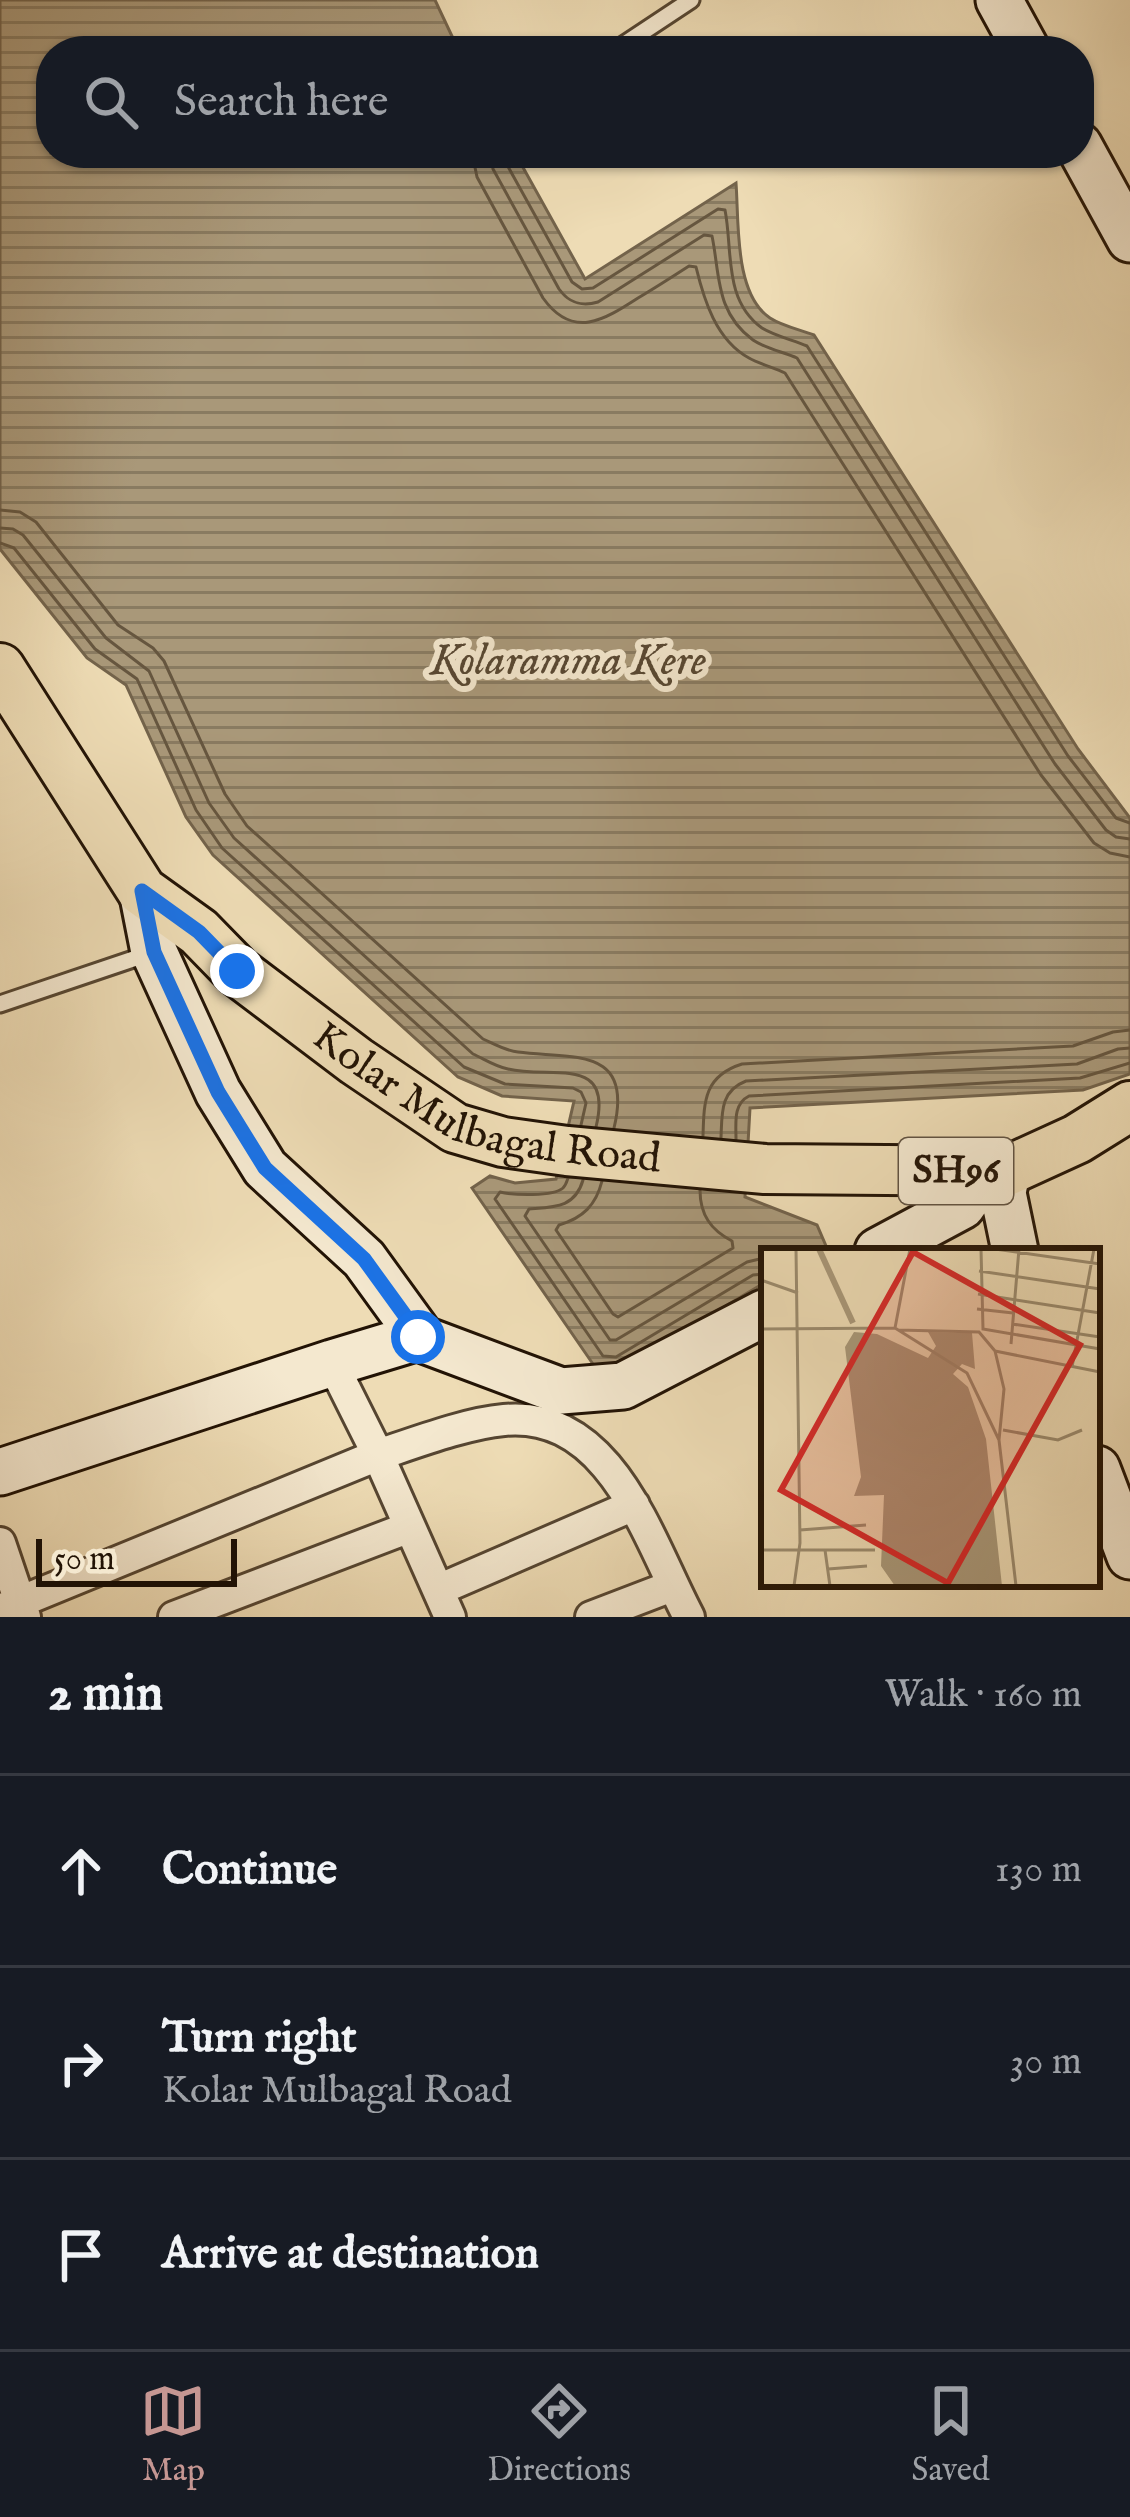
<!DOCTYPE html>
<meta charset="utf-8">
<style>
:root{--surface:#171b24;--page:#20242c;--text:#f1f3f6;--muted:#9ea1a6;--line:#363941;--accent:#c59692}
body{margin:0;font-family:"IM FELL English",serif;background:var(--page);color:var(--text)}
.scale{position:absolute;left:36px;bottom:30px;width:201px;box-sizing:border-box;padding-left:12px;border:6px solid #221305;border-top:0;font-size:33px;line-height:42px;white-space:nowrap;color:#221305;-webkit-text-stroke:9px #f4e8cf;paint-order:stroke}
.stop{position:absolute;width:36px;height:36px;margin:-27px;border:9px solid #1a73e8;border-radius:50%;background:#fff}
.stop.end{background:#1a73e8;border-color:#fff;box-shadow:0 3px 12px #0008}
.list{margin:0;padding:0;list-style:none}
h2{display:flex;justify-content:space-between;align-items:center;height:156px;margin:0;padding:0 48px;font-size:51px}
h2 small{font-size:39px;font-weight:400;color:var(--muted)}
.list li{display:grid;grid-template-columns:78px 1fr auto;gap:36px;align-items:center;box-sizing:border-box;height:192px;padding:0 48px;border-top:3px solid var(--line)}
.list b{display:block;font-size:45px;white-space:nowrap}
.list p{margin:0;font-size:39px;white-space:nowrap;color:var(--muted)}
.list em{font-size:39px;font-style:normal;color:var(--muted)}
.icon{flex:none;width:66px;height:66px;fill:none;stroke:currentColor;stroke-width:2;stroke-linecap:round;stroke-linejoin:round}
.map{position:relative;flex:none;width:1130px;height:1617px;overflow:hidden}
.search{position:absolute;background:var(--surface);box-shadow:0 3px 9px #0004;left:36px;right:36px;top:36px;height:132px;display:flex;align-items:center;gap:30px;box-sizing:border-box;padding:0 42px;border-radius:48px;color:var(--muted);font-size:45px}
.sheet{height:732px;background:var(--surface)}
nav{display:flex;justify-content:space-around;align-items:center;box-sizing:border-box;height:168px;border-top:3px solid var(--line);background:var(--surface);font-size:33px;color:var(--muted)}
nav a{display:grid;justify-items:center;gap:6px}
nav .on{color:var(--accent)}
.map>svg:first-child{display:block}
</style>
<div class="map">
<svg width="1130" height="1617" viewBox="0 0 1130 1617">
<defs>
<pattern id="water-rules" width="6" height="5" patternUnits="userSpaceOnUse" patternTransform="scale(3)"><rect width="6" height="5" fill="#a99879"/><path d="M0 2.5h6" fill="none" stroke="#897b61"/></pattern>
</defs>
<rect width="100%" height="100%" fill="#eedcb5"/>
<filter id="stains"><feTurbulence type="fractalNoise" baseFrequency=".00167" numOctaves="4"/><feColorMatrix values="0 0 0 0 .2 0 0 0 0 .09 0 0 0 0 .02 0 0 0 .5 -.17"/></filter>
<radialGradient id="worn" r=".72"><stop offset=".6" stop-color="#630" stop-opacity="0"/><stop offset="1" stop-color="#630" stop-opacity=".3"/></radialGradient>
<path fill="url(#water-rules)" stroke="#73634b" stroke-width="3" d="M 0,0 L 435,0 L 459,51 L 51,51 L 51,153 L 515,153 L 585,279 L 736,183 C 739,222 734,294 770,318 C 782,326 801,330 814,335 L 1078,749 L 1130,818 L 1130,1074 L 1083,1090 L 750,1108 L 745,1197 L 817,1225 L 826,1246 L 818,1251 L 764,1251 L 764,1283 L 617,1371 L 595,1367 L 472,1188 L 490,1176 L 515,1183 L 556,1179 L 574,1101 L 502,1096 L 458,1077 L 213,855 L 186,817 L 126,685 L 87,658 L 0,549 Z"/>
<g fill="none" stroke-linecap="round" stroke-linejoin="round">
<path stroke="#66563f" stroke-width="3" d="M 472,153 L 477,177 L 543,298 C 573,340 604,320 638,298 C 655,288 672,277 689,266 L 696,267 C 704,300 716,340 749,358 C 760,364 774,368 785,373 L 1041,775 L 1094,843 L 1110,853 L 1130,857
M 490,153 L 493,169 L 559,289 C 569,303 581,307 598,302 L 704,235 L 712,236 C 720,274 715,312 753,340 C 766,349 784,352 797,358 L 1055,764 L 1106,830 L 1116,837 L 1130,839
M 505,153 L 506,163 L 572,282 L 582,289 L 593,288 L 718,209 L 725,210 C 733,250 723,300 762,328 C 775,336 793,340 807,346 L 1068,756 L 1116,818 L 1130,823
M 0,510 L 20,512 L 36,522 L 118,625 L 153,648 L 164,661 L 225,794 L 247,826 L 483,1039 C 494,1044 506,1051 518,1052 C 572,1059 634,1046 614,1128
M 0,528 L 13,529 L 23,535 L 106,638 L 149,671 L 209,803 L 234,838 L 473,1054 C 484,1059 496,1067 508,1069 C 551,1080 614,1053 596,1127
M 0,543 L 14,548 L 95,649 L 137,679 L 196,810 L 222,848 L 464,1067 L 505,1084 L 573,1088 L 581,1092 L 586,1103 L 581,1125
M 703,1136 C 704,1101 704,1076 742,1064 L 1073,1046 L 1113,1032 L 1130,1030
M 721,1138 C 722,1113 720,1091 746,1081 L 1077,1064 L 1118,1049 L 1130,1048
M 736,1139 C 736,1123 733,1104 749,1096 L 1080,1078 L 1130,1063
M 568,1178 C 567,1181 566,1185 563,1188 C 553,1197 513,1195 500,1192 L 495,1199 L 603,1356 L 616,1357 L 753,1275 L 764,1274
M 583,1180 C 575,1208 554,1207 529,1209 L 525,1216 L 610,1340 L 616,1340 L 747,1262 L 764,1258
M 602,1181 C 596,1205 583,1218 559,1225 L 556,1230 L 613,1314 L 618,1317 L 733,1248 L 732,1241 C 711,1230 700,1215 700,1190"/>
<defs>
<path id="lane" d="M 614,51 L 691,0
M 0,1004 L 151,953"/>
<path id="street" d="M 332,1363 L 378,1455 L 450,1617
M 0,1543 L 25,1617
M 438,1590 L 634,1505
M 0,1610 L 378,1455 C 414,1443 467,1423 504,1420 C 612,1410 649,1542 689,1617
M 174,1617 L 410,1527
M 591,1617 L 672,1586"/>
<path id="secondary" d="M 999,0 L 1027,51
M 1079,146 L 1130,239
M 142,891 L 154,952 L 218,1092 L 265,1168 L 364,1259 L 422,1339 L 561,1391 L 623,1386 L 764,1313
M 1007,1171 L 1003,1193 L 1015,1251
M 878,1251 L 962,1206 L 986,1172
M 1097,1469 L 1130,1556
M 0,1472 L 332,1363 L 418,1337 L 422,1339"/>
<g id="primary">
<path id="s1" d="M 0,668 L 142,891 L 199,932 L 237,971 L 356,1061 L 455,1128 L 503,1142 L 567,1151 L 765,1169 L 1007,1171 L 1077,1139 L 1130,1106"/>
</g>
</defs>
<use href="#lane" stroke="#554531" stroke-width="21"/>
<use href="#street" stroke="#554531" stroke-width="36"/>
<use href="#secondary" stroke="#221305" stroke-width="51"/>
<use href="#primary" stroke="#221305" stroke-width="54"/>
<use href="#lane" stroke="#f4e8cf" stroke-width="15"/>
<use href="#street" stroke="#f4e8cf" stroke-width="30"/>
<use href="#secondary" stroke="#f4e8cf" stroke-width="45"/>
<use href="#primary" stroke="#eedcb5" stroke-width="48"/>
</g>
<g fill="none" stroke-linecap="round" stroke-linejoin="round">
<path stroke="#1a73e8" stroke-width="15" d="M 237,971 L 199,932 L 142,891 L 154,952 L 218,1092 L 265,1168 L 364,1259 L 422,1339 L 418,1337"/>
</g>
<g text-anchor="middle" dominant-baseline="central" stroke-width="12" stroke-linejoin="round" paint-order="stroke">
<rect fill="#f4e8cf" stroke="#615342" stroke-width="3" x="899" y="1138" width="114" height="66" rx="9"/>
<g font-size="39" font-weight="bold" fill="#221305">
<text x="956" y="1171">SH96</text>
</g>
<g font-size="42" fill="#221305" stroke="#f4e8cf">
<text stroke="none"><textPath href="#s1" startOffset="678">Kolar Mulbagal Road</textPath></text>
</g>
<g font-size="45" font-style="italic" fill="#584833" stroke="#f4e8cf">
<text x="568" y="661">Kolaramma Kere</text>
</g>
</g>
<g transform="translate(761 1248)">
<rect width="339" height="339" fill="#eedcb5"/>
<path d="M 93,84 L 116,86 L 167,110 L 175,98 L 167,84 L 211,85 L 214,121 L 201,116 L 192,126 L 207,139 L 225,191 L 241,338 L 134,338 L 120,318 L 123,247 L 93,248 L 100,229 L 84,99 Z" fill="#a99879"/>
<path fill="none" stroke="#a99879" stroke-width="6" d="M 58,1 L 92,75"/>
<path fill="none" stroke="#9c8c6f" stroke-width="3" d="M 220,1 L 222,81 L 339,101M 234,1 L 339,16M 218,23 L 339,41M 0,32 L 37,45M 217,46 L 339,65M 216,61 L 252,65M 251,76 L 339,89M 134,80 L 149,1M 0,81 L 134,80 L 206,125 L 238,192 L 255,338M 137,82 L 218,84 L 234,103 L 243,141 L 238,192M 250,96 L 258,1M 234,103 L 339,124M 311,119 L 333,1M 242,182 L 297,192 L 321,182M 39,282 L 105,277M 0,302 L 114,302M 64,302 L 69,338M 67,321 L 106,318M 33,338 L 39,295 L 35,1"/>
<path fill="#d62828" fill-opacity="0.15" stroke="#d62828" stroke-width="6" d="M 152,4 L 319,97 L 187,335 L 20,242 Z"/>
<rect width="339" height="339" fill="none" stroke="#221305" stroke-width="6"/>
</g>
<rect width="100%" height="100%" filter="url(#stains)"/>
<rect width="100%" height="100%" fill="url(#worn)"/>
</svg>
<div class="scale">50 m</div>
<div class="stop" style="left:418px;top:1337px"></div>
<div class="stop end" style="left:237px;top:971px"></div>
<div class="search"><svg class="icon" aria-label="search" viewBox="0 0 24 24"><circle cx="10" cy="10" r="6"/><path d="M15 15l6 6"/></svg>Search here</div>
</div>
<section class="sheet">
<h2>2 min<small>Walk · 160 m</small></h2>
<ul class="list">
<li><svg class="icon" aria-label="ahead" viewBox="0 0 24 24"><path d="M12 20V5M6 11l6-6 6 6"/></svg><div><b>Continue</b></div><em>130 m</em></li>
<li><svg class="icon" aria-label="right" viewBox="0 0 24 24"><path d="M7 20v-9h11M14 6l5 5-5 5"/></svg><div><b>Turn right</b><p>Kolar Mulbagal Road</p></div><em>30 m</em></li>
<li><svg class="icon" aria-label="arrive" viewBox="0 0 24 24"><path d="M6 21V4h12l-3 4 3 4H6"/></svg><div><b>Arrive at destination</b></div></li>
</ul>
</section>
<nav>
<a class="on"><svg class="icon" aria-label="map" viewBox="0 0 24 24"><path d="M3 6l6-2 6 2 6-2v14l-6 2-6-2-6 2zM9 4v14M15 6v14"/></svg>Map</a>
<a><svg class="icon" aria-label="directions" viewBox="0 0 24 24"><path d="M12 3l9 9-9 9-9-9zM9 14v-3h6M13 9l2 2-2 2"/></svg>Directions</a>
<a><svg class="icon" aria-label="saved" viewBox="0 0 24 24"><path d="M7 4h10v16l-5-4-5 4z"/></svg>Saved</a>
</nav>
